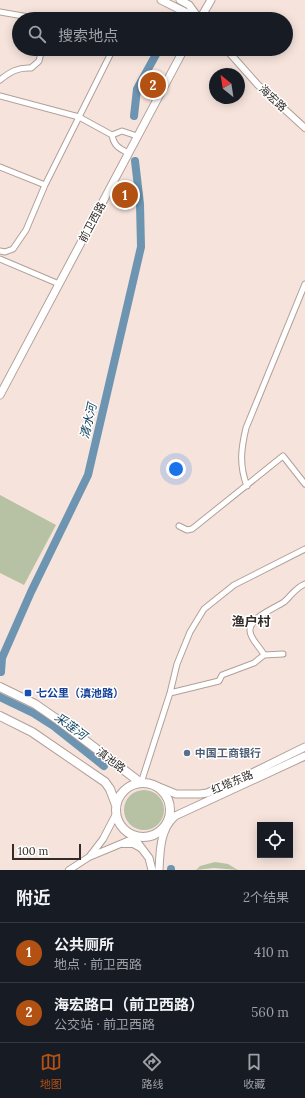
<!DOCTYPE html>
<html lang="zh">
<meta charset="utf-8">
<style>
:root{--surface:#171b24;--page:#242831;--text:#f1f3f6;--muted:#9ea1a6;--line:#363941;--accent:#b35113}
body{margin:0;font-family:Lora,"Noto Sans SC",serif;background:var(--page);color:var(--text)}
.controls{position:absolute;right:12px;bottom:12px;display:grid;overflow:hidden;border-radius:0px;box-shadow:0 2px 10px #0003}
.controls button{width:36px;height:36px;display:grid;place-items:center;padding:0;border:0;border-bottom:1px solid var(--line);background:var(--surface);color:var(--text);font:20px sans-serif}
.compass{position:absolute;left:209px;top:68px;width:36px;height:36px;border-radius:50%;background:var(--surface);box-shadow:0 2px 10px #0003;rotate:330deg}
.scale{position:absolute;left:12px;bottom:10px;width:69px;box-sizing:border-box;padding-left:4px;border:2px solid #332c29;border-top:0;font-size:11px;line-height:14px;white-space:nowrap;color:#332c29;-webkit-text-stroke:3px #fff;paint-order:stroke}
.you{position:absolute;left:176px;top:469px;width:14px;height:14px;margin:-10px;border:3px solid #fff;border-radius:50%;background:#1a73e8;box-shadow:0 0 0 6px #1a73e833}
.badge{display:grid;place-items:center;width:26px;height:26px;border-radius:50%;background:var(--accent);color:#fff;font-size:13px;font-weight:700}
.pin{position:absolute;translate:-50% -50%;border:2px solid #fff;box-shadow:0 1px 4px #0006}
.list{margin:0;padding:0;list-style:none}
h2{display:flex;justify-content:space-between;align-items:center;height:52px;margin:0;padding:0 16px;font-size:17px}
h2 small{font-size:13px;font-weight:400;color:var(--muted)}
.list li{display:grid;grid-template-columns:26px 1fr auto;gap:12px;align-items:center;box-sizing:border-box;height:60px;padding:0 16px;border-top:1px solid var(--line)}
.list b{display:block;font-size:15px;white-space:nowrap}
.list p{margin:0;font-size:13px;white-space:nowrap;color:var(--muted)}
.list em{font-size:13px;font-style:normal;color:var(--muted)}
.icon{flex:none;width:22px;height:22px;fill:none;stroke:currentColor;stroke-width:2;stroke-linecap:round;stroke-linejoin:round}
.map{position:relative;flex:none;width:305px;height:870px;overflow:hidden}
.search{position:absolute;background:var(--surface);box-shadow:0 2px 10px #0003;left:12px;right:12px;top:12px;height:44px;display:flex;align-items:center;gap:10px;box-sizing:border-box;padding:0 14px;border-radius:22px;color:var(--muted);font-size:15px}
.sheet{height:172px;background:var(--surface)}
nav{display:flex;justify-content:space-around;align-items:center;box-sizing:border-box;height:56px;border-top:1px solid var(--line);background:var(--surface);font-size:11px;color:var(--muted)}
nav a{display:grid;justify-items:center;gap:2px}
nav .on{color:var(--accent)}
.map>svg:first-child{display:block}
</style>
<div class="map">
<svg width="305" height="870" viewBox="0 0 305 870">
<rect width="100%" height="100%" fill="#f6e4dc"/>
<path fill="#b7c1a3" d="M 0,495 L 56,525 L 24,585 L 0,573 Z
M124 810a20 20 0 1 1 40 0a20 20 0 1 1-40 0Z
M 215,862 L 228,864 L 238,870 L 214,868 L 196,870 L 200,866 Z"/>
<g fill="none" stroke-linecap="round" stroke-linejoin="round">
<path stroke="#6d94b0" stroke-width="8" d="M 134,116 L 137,89 L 159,49
M 1,672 L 2,658 L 31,592 L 88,475 L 141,247 L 140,204 L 135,161
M 0,697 L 33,713 L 55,727 L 104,766
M 171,869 L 171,870"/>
<defs>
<path id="minor" d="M 0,12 L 40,19
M 0,80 C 10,72 18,67 31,68 L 39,61 L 42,49
M 0,96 L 79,117 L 112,135
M 128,153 C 119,148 114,146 112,135 L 122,131 L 137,136
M 0,167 L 45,185
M 0,251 L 5,252 L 13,249 L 26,230 L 45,185 L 113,49
M 0,259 L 59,284
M 247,486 C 239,465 241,449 246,428 L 305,284
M 179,526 L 187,530 L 192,529 L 283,456 L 305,484
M 264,655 C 261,648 250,639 250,631 C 249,618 275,608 284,602 C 291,596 296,587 305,584
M 170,693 L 219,681 L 222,675 L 254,663 L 264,655 L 283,654
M 141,783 L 170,693 L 177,664 L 190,632 L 204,609 L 234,585 L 305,549"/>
<path id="tertiary" d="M 226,49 L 258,85 L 305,128
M 123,844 L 133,844 L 142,849
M 90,856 L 103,839 L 115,816
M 69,870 L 89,857 L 137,837"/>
<path id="secondary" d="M 161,0 L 185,12 L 197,16
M 180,0 L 189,5 L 197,16
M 200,19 L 211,0
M 0,395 L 184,49
M 154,785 L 176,794 L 200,794 L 207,793 L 242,778 L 305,747
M 131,834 L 149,858 L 152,870
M 159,870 C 160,851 160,829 175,816 L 305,756"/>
<path id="primary" d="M 0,687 L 35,704 L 61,722 L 141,783
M 0,716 L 32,732 L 105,782 L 110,789 L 116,805
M116 810a27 27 0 1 1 54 0a27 27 0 1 1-54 0Z"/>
</defs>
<use href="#minor" stroke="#b1a099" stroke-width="7"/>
<use href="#tertiary" stroke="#b1a099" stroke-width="8"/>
<use href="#secondary" stroke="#b1a099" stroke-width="9"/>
<use href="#primary" stroke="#b1a099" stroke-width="10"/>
<use href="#minor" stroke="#fff" stroke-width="5"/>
<use href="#tertiary" stroke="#fff" stroke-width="6"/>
<use href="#secondary" stroke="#fff" stroke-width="7"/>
<use href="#primary" stroke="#fff" stroke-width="8"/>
</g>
<rect fill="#1a4fb4" stroke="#fff" stroke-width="1.5" x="24" y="689" width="8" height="8" rx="2"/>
<circle fill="#5c6f8a" stroke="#fff" stroke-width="1.5" cx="187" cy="753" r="4"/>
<g text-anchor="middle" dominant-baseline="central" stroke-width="3" stroke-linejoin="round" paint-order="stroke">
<g font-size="11" fill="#332c29" stroke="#fff">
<text transform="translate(273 98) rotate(43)">海宏路</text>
<text transform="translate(92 222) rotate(-62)">前卫西路</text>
<text transform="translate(111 760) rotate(37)">滇池路</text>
<text transform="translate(232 782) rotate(-23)">红塔东路</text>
</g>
<g font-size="11" font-weight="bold" fill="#164399" stroke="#fff" text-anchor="start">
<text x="36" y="693">七公里（滇池路）</text>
</g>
<g font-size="11" font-weight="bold" fill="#4e5e75" stroke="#fff" text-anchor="start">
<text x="195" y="753">中国工商银行</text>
</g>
<g font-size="12" font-style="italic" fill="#11425f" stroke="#fff">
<text transform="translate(88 421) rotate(-77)">清水河</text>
<text transform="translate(71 726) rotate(36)">采莲河</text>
</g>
<g font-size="13" font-weight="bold" fill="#332c29" stroke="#fff">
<text x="251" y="621">渔户村</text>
</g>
</g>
</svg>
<div class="controls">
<button><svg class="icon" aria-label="locate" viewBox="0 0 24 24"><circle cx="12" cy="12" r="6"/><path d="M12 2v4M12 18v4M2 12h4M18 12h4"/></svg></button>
</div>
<svg class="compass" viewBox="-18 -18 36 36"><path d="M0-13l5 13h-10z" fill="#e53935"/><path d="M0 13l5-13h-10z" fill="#9ea1a6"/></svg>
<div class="scale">100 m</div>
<div class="you"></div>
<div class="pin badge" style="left:125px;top:195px">1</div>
<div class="pin badge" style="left:153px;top:85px">2</div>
<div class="search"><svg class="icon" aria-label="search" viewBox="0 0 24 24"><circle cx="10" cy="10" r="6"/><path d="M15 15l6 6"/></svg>搜索地点</div>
</div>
<section class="sheet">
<h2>附近<small>2个结果</small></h2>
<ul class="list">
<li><span class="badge">1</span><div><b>公共厕所</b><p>地点 · 前卫西路</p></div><em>410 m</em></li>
<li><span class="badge">2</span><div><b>海宏路口（前卫西路）</b><p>公交站 · 前卫西路</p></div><em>560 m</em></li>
</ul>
</section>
<nav>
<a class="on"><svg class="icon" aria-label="map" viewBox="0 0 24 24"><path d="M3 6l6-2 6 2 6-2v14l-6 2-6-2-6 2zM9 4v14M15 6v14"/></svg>地图</a>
<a><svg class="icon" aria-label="directions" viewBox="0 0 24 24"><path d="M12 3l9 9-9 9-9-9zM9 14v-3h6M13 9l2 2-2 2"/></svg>路线</a>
<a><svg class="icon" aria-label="saved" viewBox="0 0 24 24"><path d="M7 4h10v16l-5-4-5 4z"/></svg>收藏</a>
</nav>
